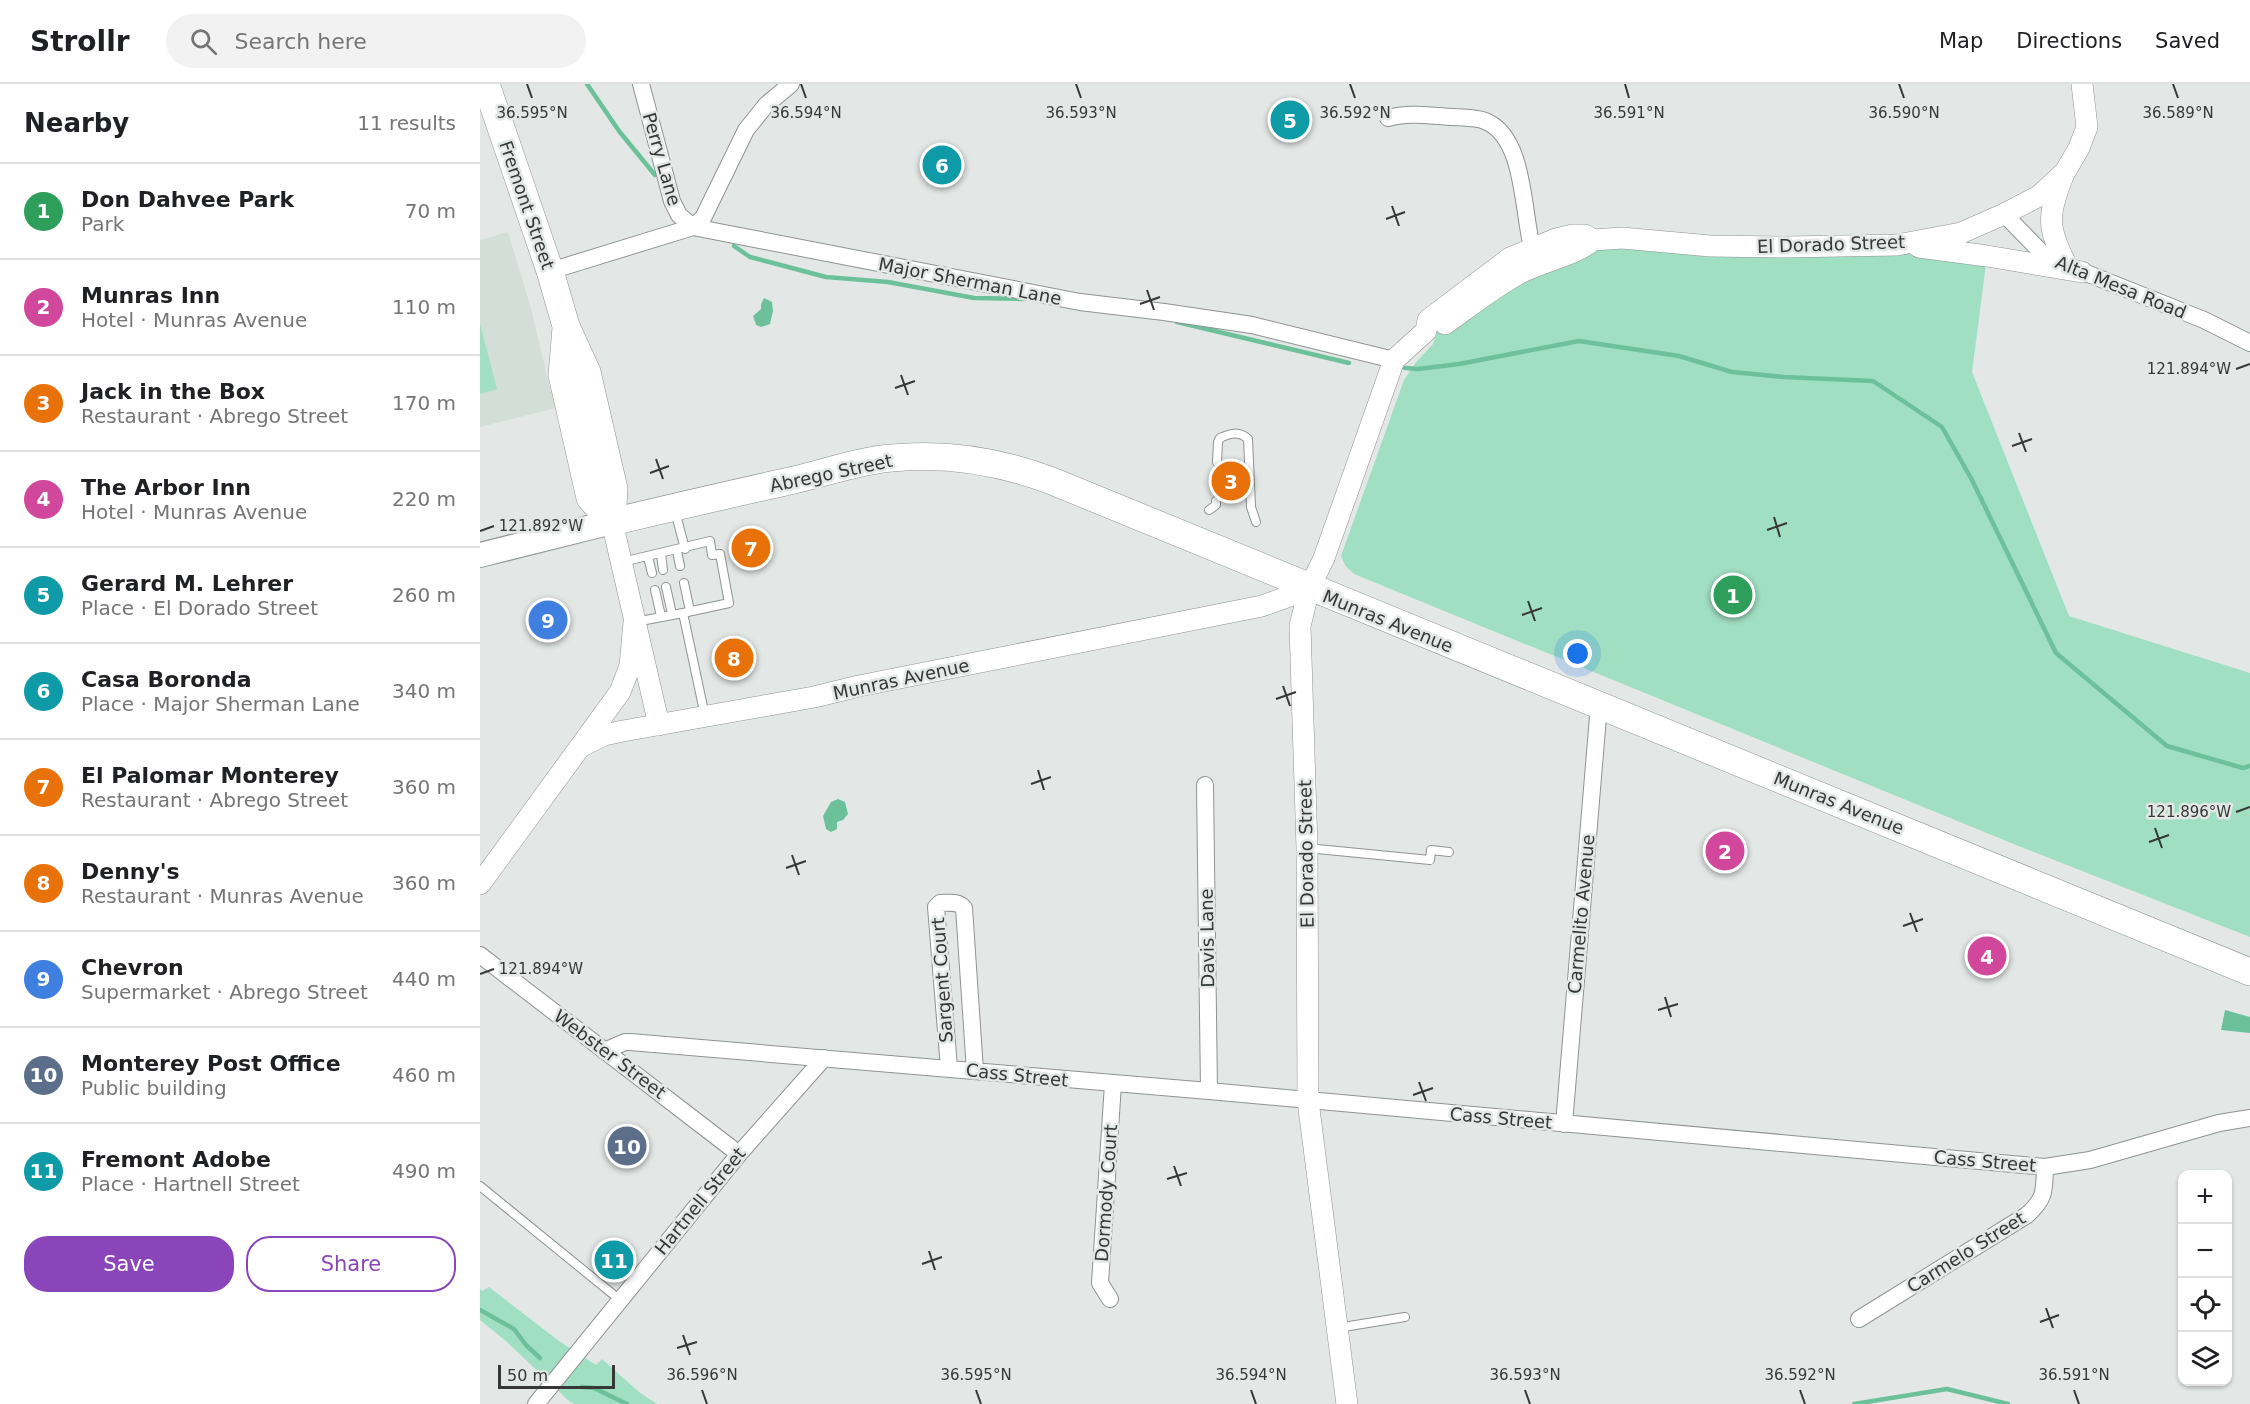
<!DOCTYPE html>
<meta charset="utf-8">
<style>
:root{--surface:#fff;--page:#f2f2f2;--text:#202124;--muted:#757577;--line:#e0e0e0;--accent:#8945b9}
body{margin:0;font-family:"DejaVu Sans",sans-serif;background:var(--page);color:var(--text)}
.controls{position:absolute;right:18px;bottom:18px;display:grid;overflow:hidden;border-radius:12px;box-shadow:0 2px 4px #0004}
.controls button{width:54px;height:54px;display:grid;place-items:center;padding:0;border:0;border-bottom:2px solid var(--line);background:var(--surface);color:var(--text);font:30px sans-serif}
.scale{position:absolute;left:18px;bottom:15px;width:117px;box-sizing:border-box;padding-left:6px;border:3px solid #363736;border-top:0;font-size:16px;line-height:21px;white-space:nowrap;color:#363736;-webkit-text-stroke:4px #e3e8e6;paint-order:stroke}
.you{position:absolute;left:1098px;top:570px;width:21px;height:21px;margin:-15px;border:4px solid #fff;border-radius:50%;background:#1a73e8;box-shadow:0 0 0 9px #1a73e833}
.badge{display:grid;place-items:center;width:39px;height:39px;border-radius:50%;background:var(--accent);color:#fff;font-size:20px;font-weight:700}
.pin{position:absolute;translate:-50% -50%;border:3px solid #fff;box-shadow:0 2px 6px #0006}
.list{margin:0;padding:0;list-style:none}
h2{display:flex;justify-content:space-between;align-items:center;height:78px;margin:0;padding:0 24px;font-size:26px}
h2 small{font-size:20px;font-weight:400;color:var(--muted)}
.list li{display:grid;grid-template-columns:39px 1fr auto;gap:18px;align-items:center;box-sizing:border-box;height:96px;padding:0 24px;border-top:2px solid var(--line)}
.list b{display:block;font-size:22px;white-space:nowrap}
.list p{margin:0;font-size:20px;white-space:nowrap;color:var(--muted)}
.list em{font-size:20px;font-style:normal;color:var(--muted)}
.actions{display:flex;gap:12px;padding:18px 24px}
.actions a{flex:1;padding:14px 0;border:2px solid var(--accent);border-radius:24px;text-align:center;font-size:21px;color:var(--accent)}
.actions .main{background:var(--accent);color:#fff}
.icon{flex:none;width:33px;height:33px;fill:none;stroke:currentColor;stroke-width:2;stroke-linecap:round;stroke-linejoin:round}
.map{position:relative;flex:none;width:1770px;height:1320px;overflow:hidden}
header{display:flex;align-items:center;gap:36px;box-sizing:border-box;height:84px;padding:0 30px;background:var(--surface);border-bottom:2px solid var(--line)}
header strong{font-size:28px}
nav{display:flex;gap:33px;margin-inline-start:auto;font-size:21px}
.search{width:420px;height:54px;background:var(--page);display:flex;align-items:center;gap:15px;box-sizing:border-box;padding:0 21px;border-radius:33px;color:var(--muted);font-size:22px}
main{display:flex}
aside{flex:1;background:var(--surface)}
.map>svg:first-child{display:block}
</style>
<header>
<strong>Strollr</strong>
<div class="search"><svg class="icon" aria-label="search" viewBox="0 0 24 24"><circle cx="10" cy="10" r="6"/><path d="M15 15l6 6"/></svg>Search here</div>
<nav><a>Map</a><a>Directions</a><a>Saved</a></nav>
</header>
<main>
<aside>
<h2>Nearby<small>11 results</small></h2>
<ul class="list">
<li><span class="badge" style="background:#2e9e5b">1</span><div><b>Don Dahvee Park</b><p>Park</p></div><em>70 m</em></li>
<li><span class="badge" style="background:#d1479c">2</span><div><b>Munras Inn</b><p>Hotel · Munras Avenue</p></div><em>110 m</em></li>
<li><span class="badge" style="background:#e8710a">3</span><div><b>Jack in the Box</b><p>Restaurant · Abrego Street</p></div><em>170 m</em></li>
<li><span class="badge" style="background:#d1479c">4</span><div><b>The Arbor Inn</b><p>Hotel · Munras Avenue</p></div><em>220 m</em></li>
<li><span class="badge" style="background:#0f9aa8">5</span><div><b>Gerard M. Lehrer</b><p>Place · El Dorado Street</p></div><em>260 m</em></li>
<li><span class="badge" style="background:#0f9aa8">6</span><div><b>Casa Boronda</b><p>Place · Major Sherman Lane</p></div><em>340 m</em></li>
<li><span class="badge" style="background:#e8710a">7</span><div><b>El Palomar Monterey</b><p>Restaurant · Abrego Street</p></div><em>360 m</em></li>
<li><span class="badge" style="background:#e8710a">8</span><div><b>Denny's</b><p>Restaurant · Munras Avenue</p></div><em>360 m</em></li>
<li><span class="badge" style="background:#3f7fe0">9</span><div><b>Chevron</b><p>Supermarket · Abrego Street</p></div><em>440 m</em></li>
<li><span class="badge" style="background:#5c6f8a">10</span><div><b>Monterey Post Office</b><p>Public building</p></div><em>460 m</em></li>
<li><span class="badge" style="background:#0f9aa8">11</span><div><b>Fremont Adobe</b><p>Place · Hartnell Street</p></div><em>490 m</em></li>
</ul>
<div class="actions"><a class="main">Save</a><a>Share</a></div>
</aside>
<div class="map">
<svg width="1770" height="1320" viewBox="0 0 1770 1320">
<rect width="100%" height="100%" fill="#e3e8e6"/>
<path fill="#d2ded7" d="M 28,148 L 50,221 L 75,324 L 0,343 L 0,156 Z"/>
<path fill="#a0dfc1" d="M 1101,158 L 1305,163 L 1507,172 L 1492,288 L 1589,532 L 1770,589 L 1770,853 L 1541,763 L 874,490 L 865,481 L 861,472 L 924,296 L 937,277 L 953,260 L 961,236 Z
M 0,240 L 17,305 L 0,310 Z
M 9,1203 L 79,1257 L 116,1281 L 122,1275 L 159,1308 L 177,1320 L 94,1320 L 89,1317 L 26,1257 L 0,1236 L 0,1205 L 2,1207 Z"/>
<path fill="#6cc19b" d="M 284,214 L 292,218 L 293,227 L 290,240 L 281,243 L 276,241 L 273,232 L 281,225 L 281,220 Z
M 358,715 L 365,718 L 368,730 L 363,736 L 357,738 L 357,745 L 351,748 L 346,745 L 343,732 L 351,718 Z
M 1745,926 L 1770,933 L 1770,949 L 1741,946 Z"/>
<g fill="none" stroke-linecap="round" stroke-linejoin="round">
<path stroke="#6cc19b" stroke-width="4.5" d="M 107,0 L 139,47 L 175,91
M 254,162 L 270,173 L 346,193 L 408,198 L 494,214 L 545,215
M 697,238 L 869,279
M 925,284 L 938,285 L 979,280 L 1099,257 L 1199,272 L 1252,288 L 1304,293 L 1393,297 L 1462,343 L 1492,396 L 1576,569 L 1687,662 L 1763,684 L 1770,682
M 0,1226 L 34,1245 L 46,1261 L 60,1274
M 102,1303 L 114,1304 L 147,1320
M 1374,1320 L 1467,1305 L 1528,1320"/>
<defs>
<path id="service" d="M 737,378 L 738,358 L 740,354 C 751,349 759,347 768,355 L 771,423 L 776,438
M 729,426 L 736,421 L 736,417
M 195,427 L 205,465
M 197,467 L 200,482
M 181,470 L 183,486
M 168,473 L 172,489
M 142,478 L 230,457 L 232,471 L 240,470 L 249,519 L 203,529
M 204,499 L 210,527
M 186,503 L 192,530
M 175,506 L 181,532
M 155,538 L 203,529 L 225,632
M 827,764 L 950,776 L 951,766 L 969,768
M 0,1102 L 140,1216
M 857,1244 L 925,1233"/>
<path id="minor" d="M 161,0 L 192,117 L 199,131 L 213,143 L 600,218 L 684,228 L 772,241 L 914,276
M 908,34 C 930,28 951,32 973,33 C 983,34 996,33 1005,37 C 1046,53 1042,130 1053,167 L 1051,175
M 1524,130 L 1566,173 L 1724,236 L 1770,259
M 70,187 L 213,143 L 223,134 L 266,46 L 286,21 L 311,0
M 725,701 L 729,1007
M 0,871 L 259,1070
M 124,967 L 145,958 L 150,958 L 729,1007 L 1565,1083 L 1610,1076 L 1739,1039 L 1770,1034
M 469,984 L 456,823 L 460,819 C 469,819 478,817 484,824 L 495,987
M 1084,1040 L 1119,621
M 630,1215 L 620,1199 L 633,1000
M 1379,1235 L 1547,1131 C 1566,1114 1564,1106 1565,1083
M 56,1320 L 259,1070 L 344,974"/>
<path id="tertiary" d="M 1583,92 C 1567,132 1567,144 1587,182
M 1439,163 L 1507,172 L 1602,188
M 965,240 C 989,223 1013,204 1038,190 C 1060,178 1097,171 1113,156
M 132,438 L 179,641
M 102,662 L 124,651 L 143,647 L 334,613 L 379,602 L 782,522 L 829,505
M 0,800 L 140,608 L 150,582 L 154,538
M 867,1320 L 828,1017 L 827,764 L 820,542 L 829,505 L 844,474 L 914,276 L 946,247 L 948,236 L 1030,174 L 1076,155 L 1093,151 L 1105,151 L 1113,156 L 1142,154 L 1230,162 L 1305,163 L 1417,161 L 1481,149 L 1524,130 L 1559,112 L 1585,88 L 1599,64 L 1607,43 L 1602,0"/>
<path id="secondary" d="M 0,471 L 132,438"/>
<path id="primary" d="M 6,0 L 70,187 L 86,242 L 107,288 L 134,405 L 132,438
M 86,244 L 82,291 L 110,414 L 132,438
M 132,438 C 190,424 247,411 305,398 C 340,391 375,377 412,374 C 466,369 522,378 572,397 C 971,563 1371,724 1770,888"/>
</defs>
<use href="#service" stroke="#8f9391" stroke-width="10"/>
<use href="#minor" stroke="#8f9391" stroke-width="18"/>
<use href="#tertiary" stroke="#8f9391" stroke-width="22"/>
<use href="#secondary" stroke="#8f9391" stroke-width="26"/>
<use href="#primary" stroke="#8f9391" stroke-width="28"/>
<use href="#service" stroke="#fff" stroke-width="8"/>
<use href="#minor" stroke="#fff" stroke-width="16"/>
<use href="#tertiary" stroke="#fff" stroke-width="21"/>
<use href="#secondary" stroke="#fff" stroke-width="24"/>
<use href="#primary" stroke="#fff" stroke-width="27"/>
</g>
<path fill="none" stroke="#363736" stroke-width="2" d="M 47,0 L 52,14M 321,0 L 326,14M 596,0 L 601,14M 870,0 L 875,14M 1145,0 L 1149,14M 1419,0 L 1424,14M 1693,0 L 1698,14M 912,122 L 919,142M 906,135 L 925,128M 667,206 L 674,226M 660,220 L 680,213M 1756,285 L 1770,280M 421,291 L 428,311M 415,304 L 435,297M 1539,349 L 1546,368M 1532,362 L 1552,355M 176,375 L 183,395M 170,389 L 189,382M 1294,433 L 1300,453M 1287,446 L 1307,439M 0,447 L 14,442M 1048,517 L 1055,537M 1042,531 L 1062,524M 803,602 L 810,622M 796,615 L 816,608M 558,686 L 564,706M 551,700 L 571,693M 1756,728 L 1770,723M 1675,744 L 1682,764M 1669,758 L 1689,751M 312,771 L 319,791M 306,784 L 326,777M 1430,829 L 1437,848M 1423,842 L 1443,835M 0,890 L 14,885M 1185,913 L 1191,933M 1178,926 L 1198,920M 939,998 L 946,1017M 933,1011 L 953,1004M 694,1082 L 701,1102M 687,1095 L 707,1089M 449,1167 L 455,1186M 442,1180 L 462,1173M 1566,1224 L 1573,1244M 1560,1238 L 1579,1231M 203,1251 L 210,1271M 197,1264 L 217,1258M 222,1306 L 227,1320M 496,1306 L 501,1320M 771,1306 L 776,1320M 1045,1306 L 1050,1320M 1320,1306 L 1325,1320M 1594,1306 L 1599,1320"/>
<g text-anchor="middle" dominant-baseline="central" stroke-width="5" stroke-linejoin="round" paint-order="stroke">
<g font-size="18" fill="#363736" stroke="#e3e8e6">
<text transform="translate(182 75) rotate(74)">Perry Lane</text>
<text transform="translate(47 121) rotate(71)">Fremont Street</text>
<text transform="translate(1351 160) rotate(-2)">El Dorado Street</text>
<text transform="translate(490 197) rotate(11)">Major Sherman Lane</text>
<text transform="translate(1641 203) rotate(22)">Alta Mesa Road</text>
<text transform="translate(351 389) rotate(-12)">Abrego Street</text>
<text transform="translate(908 537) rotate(22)">Munras Avenue</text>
<text transform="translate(421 595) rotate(-12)">Munras Avenue</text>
<text transform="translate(1359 719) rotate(22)">Munras Avenue</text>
<text transform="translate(826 770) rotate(-91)">El Dorado Street</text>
<text transform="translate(1101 830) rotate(-85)">Carmelito Avenue</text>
<text transform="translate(727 854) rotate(-91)">Davis Lane</text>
<text transform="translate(462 896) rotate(-94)">Sargent Court</text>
<text transform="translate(130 970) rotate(37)">Webster Street</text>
<text transform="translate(537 991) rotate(6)">Cass Street</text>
<text transform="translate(1021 1034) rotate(5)">Cass Street</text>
<text transform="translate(1505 1077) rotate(5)">Cass Street</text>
<text transform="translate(626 1109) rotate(-86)">Dormody Court</text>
<text transform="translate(220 1117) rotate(-51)">Hartnell Street</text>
<text transform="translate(1486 1168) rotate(-32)">Carmelo Street</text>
</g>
</g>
<g font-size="15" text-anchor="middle" fill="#363736" stroke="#e3e8e6" stroke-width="5" stroke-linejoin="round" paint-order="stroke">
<text x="52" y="34">36.595°N</text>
<text x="326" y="34">36.594°N</text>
<text x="601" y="34">36.593°N</text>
<text x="875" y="34">36.592°N</text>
<text x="1149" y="34">36.591°N</text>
<text x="1424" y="34">36.590°N</text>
<text x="1698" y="34">36.589°N</text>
<text x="1709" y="290">121.894°W</text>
<text x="61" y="447">121.892°W</text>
<text x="1709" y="733">121.896°W</text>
<text x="61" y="890">121.894°W</text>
<text x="222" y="1296">36.596°N</text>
<text x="496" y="1296">36.595°N</text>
<text x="771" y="1296">36.594°N</text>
<text x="1045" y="1296">36.593°N</text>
<text x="1320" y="1296">36.592°N</text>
<text x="1594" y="1296">36.591°N</text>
</g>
</svg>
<div class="controls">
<button>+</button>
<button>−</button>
<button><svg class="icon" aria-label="locate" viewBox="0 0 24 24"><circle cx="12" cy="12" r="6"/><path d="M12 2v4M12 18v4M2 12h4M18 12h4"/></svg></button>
<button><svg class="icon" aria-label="layers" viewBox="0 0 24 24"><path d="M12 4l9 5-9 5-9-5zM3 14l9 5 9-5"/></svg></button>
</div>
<div class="scale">50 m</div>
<div class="you"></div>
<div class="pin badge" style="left:1253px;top:511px;background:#2e9e5b">1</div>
<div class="pin badge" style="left:1245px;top:767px;background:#d1479c">2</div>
<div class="pin badge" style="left:751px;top:397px;background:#e8710a">3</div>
<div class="pin badge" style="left:1507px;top:872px;background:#d1479c">4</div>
<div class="pin badge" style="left:810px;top:36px;background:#0f9aa8">5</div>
<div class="pin badge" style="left:462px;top:81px;background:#0f9aa8">6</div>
<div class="pin badge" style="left:271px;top:464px;background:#e8710a">7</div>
<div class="pin badge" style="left:254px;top:574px;background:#e8710a">8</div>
<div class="pin badge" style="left:68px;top:536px;background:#3f7fe0">9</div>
<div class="pin badge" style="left:147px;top:1062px;background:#5c6f8a">10</div>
<div class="pin badge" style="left:134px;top:1176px;background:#0f9aa8">11</div>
</div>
</main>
